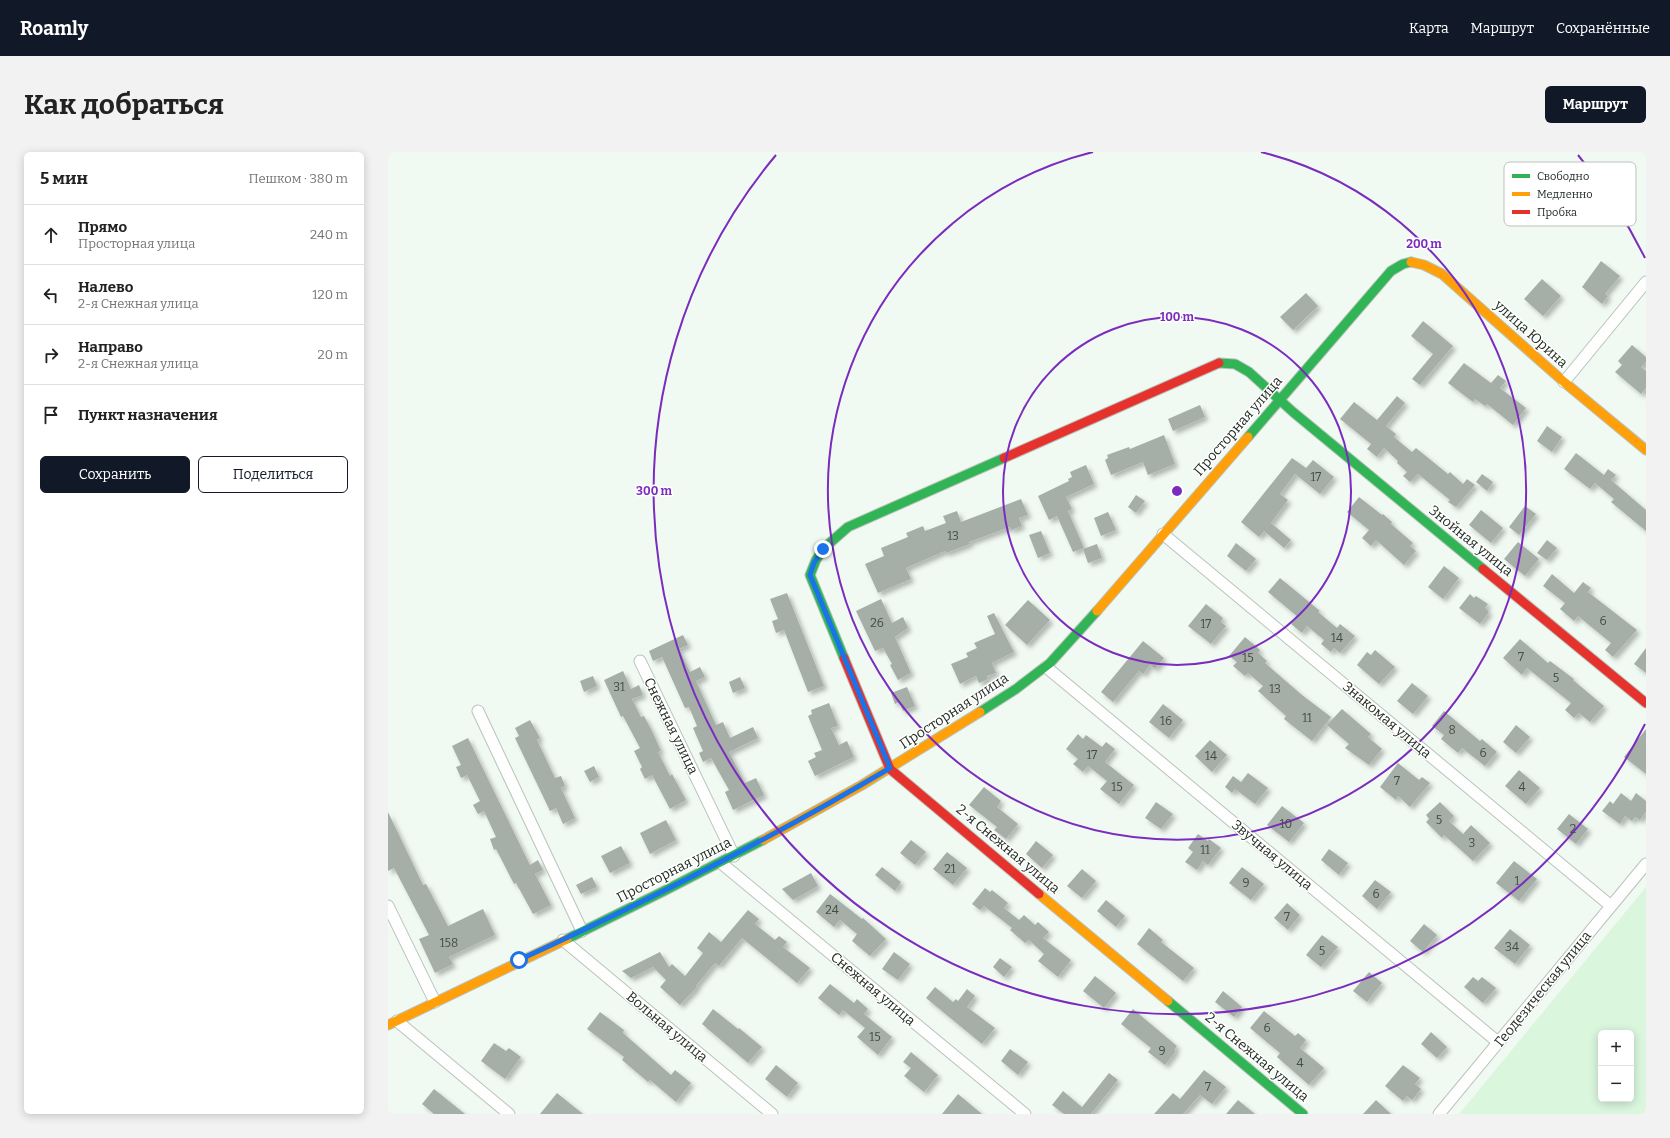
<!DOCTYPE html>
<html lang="ru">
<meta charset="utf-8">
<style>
:root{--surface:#fff;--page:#f2f2f2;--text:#222;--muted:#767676;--line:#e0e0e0;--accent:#111827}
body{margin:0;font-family:Bitter,serif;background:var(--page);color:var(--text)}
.controls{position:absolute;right:12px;bottom:12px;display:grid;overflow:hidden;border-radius:6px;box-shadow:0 2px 10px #0003}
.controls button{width:36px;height:36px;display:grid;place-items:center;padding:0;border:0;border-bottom:1px solid var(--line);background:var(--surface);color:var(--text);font:20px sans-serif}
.stop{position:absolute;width:12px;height:12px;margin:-9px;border:3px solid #1a73e8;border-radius:50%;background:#fff}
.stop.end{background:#1a73e8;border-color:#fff;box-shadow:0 1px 4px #0008}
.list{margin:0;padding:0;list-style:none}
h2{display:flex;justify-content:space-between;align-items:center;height:52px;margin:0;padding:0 16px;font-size:17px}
h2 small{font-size:13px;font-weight:400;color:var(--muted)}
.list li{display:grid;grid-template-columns:26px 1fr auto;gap:12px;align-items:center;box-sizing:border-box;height:60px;padding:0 16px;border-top:1px solid var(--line)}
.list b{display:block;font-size:15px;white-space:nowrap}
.list p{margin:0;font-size:13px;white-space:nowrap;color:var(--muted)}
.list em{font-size:13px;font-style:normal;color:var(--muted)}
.actions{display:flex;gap:8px;padding:12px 16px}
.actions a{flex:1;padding:9px 0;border:1px solid var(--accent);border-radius:6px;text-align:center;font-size:14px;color:var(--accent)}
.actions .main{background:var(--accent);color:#fff}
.icon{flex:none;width:22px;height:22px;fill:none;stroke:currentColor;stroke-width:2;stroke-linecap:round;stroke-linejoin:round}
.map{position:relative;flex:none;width:1258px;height:962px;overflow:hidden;border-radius:6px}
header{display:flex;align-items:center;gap:24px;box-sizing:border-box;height:56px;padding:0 20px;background:var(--accent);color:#fff}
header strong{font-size:19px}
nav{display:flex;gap:22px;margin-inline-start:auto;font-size:14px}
.intro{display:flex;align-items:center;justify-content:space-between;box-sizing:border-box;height:96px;padding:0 24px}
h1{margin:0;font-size:28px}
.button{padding:10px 18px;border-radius:6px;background:var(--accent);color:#fff;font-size:14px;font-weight:700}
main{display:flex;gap:24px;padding:0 24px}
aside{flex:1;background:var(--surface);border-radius:6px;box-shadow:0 2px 10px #0003}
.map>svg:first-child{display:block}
</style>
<header>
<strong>Roamly</strong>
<nav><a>Карта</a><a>Маршрут</a><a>Сохранённые</a></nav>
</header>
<div class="intro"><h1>Как добраться</h1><a class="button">Маршрут</a></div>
<main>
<aside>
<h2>5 мин<small>Пешком · 380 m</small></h2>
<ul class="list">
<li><svg class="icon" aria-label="ahead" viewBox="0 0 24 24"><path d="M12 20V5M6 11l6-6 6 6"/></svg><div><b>Прямо</b><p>Просторная улица</p></div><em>240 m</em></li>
<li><svg class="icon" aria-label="left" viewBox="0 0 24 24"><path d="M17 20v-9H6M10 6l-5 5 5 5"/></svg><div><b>Налево</b><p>2-я Снежная улица</p></div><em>120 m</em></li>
<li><svg class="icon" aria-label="right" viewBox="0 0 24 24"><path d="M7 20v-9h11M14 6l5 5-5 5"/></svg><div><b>Направо</b><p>2-я Снежная улица</p></div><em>20 m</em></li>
<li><svg class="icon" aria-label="arrive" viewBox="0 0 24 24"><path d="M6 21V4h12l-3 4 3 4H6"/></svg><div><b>Пункт назначения</b></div></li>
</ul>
<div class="actions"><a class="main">Сохранить</a><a>Поделиться</a></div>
</aside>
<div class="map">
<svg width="1258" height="962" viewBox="0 0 1258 962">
<defs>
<filter id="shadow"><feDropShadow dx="3.5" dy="3.5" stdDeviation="2" flood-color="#0004"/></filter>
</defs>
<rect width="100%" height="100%" fill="#f1faf2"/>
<path fill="#daf6dd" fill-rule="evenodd" d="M 1258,735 L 1258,962 L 1071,962 ZM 1213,881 L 1243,881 L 1243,947 L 1213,947 Z"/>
<path fill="#a6afa7" filter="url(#shadow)" d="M 1213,109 L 1232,124 L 1217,142 L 1220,144 L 1214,152 L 1194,135 Z
M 1154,127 L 1173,144 L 1155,164 L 1136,147 Z
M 918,141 L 930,154 L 905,178 L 892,165 Z
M 1035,169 L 1065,194 L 1032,233 L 1024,227 L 1045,202 L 1023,184 Z
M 1244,193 L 1258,205 L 1258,210 L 1253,215 L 1258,219 L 1258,236 L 1253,242 L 1227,220 L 1234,213 L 1230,209 Z
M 1076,211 L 1103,231 L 1110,223 L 1118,229 L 1112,236 L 1138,256 L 1125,273 L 1099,252 L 1097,254 L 1087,247 L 1085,250 L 1060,231 Z
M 1009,244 L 1017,251 L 998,274 L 1008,282 L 1006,285 L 1024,300 L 1028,296 L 1060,322 L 1062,320 L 1075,332 L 1079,327 L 1087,333 L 1068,355 L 1060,350 L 1062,348 L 1030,322 L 1022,330 L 1015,324 L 1019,320 L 1009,311 L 1010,309 L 996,296 L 989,305 L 979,297 L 983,292 L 952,267 L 966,250 L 989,268 Z
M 812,253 L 817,265 L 785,279 L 780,267 Z
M 1159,274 L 1174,285 L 1164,300 L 1149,289 Z
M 776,283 L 787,312 L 760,323 L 755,310 L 723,323 L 717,308 L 720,306 L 719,303 L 741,295 L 742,297 Z
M 1188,301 L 1216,323 L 1220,317 L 1228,323 L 1223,328 L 1258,358 L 1258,379 L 1223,350 L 1226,347 L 1207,331 L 1202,337 L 1176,317 Z
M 904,306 L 918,316 L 925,308 L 946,325 L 932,342 L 907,322 L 892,342 L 900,348 L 883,371 L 903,388 L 896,396 L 876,379 L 871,385 L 853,370 Z
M 698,313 L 706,332 L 678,345 L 684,357 L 680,359 L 696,396 L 685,400 L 669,364 L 661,368 L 650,344 L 681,329 L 680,327 L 684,325 L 682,320 Z
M 1094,322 L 1105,330 L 1099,339 L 1088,330 Z
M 748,343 L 757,349 L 748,361 L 740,355 Z
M 971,345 L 994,363 L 995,362 L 1004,370 L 1003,372 L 1025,391 L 1022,394 L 1028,399 L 1016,413 L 988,388 L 983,394 L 974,386 L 981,378 L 959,360 Z
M 633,347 L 640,363 L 631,366 L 634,374 L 623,378 L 622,375 L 581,390 L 582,392 L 558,401 L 557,399 L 518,416 L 523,427 L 490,441 L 477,412 L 496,404 L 493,396 L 520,385 L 518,381 L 535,374 L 537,379 L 558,371 L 555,364 L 569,359 L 573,370 Z
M 1137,354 L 1148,362 L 1131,383 L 1121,375 Z
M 1093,358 L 1115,376 L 1103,391 L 1081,373 Z
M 720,360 L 728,378 L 713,384 L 706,366 Z
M 653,379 L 662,401 L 650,406 L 641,383 Z
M 1159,388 L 1169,396 L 1159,408 L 1149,401 Z
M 1130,390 L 1151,407 L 1137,424 L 1116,407 Z
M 848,391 L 868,407 L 858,419 L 839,404 Z
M 709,392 L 714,406 L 700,411 L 695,397 Z
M 1056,414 L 1071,426 L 1055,447 L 1040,435 Z
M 1164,422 L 1186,441 L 1195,430 L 1203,436 L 1200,440 L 1249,478 L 1225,505 L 1217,498 L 1223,491 L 1190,464 L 1186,469 L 1172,457 L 1177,451 L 1155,434 Z
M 892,426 L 932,459 L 930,460 L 949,476 L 952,472 L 967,484 L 952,501 L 946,496 L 943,500 L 933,492 L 936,488 L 919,474 L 914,481 L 903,472 L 910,465 L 880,440 Z
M 399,441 L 436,534 L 420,540 L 396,478 L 388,481 L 384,469 L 390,467 L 382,447 Z
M 1082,442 L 1086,446 L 1088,444 L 1100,452 L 1097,456 L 1101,460 L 1092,472 L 1071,456 Z
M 493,447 L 504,471 L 515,465 L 520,476 L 507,485 L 523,521 L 510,528 L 502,513 L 504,512 L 495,496 L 487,499 L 468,459 Z
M 640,448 L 662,468 L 639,493 L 617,473 Z
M 818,452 L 835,466 L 833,470 L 838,474 L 823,492 L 800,474 Z
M 606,461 L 626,500 L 604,511 L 608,521 L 599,524 L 600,527 L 591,531 L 588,524 L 572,532 L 563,512 L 580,505 L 578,501 L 589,496 L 586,491 L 607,482 L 599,464 Z
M 295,483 L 300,493 L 291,497 L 302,520 L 312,515 L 317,525 L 308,529 L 328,573 L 335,570 L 342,586 L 365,575 L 370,586 L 341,600 L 357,631 L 368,626 L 376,643 L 345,658 L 337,640 L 341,638 L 323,606 L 315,610 L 311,601 L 315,599 L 305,576 L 309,574 L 301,555 L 297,556 L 274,505 L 265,509 L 261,499 Z
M 857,485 L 872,498 L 870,501 L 879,509 L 877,511 L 914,543 L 943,565 L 924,589 L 896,567 L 898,564 L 870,539 L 875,534 L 860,521 L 857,524 L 845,514 L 849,510 L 841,504 Z
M 1132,487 L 1160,511 L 1162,509 L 1186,527 L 1185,528 L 1216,554 L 1202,570 L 1191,561 L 1186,566 L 1177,558 L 1183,551 L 1139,516 L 1134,523 L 1115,506 Z
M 755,489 L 776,506 L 767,517 L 762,513 L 755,522 L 751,519 L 725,550 L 713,540 Z
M 1258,496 L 1258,521 L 1246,512 Z
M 987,498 L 1007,515 L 991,532 L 969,513 L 979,500 L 983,503 Z
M 235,519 L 243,537 L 251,533 L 255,543 L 244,547 L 253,565 L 256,564 L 264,579 L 273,599 L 270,600 L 282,624 L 284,622 L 298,648 L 282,657 L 264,623 L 257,627 L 252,617 L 254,615 L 246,599 L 252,596 L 235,564 L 233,565 L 216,528 Z
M 205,524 L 209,534 L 196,540 L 192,529 Z
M 352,525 L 357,536 L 345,541 L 341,530 Z
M 1024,531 L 1040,544 L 1025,562 L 1009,549 Z
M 519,535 L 527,554 L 515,559 L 511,550 L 507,552 L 503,541 Z
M 441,551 L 450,574 L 443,576 L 451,593 L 459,589 L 466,605 L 427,624 L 420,609 L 428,605 L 426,601 L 434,598 L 420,564 L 424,562 L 423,558 Z
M 775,552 L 795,568 L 781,586 L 761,570 Z
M 954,557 L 983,582 L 980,585 L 994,597 L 981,613 L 957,596 L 961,592 L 939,573 Z
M 1056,559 L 1092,589 L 1094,587 L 1109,600 L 1097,614 L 1074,596 L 1070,601 L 1053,587 L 1056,583 L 1044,574 Z
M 142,568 L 152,586 L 149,588 L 167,626 L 173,624 L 177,634 L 173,636 L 187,666 L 175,672 L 168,656 L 162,659 L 127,586 L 131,584 L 127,576 Z
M 1128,573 L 1142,585 L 1128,601 L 1115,590 Z
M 1258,577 L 1258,622 L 1236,605 Z
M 690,582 L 695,587 L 698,583 L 714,595 L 718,590 L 727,597 L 717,610 L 746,633 L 731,652 L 712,637 L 719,629 L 700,614 L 695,620 L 685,612 L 690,607 L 678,597 Z
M 80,586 L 142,713 L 150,708 L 155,718 L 147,722 L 163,753 L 145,762 L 128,731 L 126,732 L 108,697 L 106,698 L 102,687 L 108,685 L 96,659 L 90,662 L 85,653 L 92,649 L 79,623 L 73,626 L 68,615 L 73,613 L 64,594 Z
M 822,588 L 839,603 L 824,620 L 807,604 Z
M 1010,611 L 1031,628 L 1034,625 L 1042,631 L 1022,655 L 1010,644 L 1008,648 L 992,635 Z
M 206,614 L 211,625 L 202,630 L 196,619 Z
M 1131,618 L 1152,636 L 1138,652 L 1117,634 Z
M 860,621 L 880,636 L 867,652 L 847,637 L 844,641 L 837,635 L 845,624 L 853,630 Z
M 596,635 L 613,649 L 609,655 L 630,672 L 618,687 L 606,678 L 609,675 L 581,653 Z
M 1233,641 L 1243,649 L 1248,641 L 1258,649 L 1258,660 L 1252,668 L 1247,665 L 1244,669 L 1237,664 L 1232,672 L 1214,659 L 1222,649 L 1225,652 Z
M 768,650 L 785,662 L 773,677 L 757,666 Z
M 1052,650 L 1066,664 L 1061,669 L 1075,682 L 1083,673 L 1102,691 L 1085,709 L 1056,683 L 1054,686 L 1038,670 L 1041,667 L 1038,663 Z
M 894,654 L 916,671 L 901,690 L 879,673 Z
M 0,660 L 35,733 L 38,732 L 60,774 L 95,757 L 107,783 L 61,805 L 65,812 L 47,821 L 31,787 L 41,783 L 6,716 L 0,719 Z
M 1181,662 L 1200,677 L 1188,692 L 1169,677 Z
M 278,668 L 288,688 L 262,702 L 252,681 Z
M 810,682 L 820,689 L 821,687 L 833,696 L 820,713 L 815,709 L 809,718 L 797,710 L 805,700 L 800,696 Z
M 523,688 L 538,700 L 527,713 L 512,701 Z
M 648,689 L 665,703 L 654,716 L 638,702 Z
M 233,694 L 242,711 L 222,721 L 213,704 Z
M 941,697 L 960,711 L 951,723 L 933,708 Z
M 559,700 L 579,716 L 565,733 L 545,717 Z
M 1126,709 L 1149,727 L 1131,749 L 1108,731 Z
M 494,715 L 513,730 L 507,739 L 487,723 Z
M 854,715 L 876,732 L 863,748 L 841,731 Z
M 694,717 L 708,729 L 694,746 L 679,734 Z
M 423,721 L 430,734 L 405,748 L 394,737 Z
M 204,725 L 209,735 L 193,742 L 188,733 Z
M 987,728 L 1003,740 L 989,757 L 974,744 Z
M 597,736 L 602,740 L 604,738 L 620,751 L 616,756 L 631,768 L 636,763 L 647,773 L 650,770 L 661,780 L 655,786 L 683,808 L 670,825 L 650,809 L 656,802 L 641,788 L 637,791 L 622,778 L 624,776 L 596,754 L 592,758 L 584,752 Z
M 442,742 L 474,767 L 475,766 L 498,787 L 482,804 L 464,789 L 469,782 L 452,768 L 446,775 L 428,760 Z
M 718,748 L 737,764 L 728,775 L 709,759 Z
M 899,751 L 912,763 L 900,778 L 886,766 Z
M 360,758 L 371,767 L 367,772 L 387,788 L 391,784 L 399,790 L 395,795 L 422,816 L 409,831 L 354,786 L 331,814 L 327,811 L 308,834 L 309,835 L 292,853 L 272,835 L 278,828 L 265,815 L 243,826 L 234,819 L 272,800 L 281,815 L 284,812 L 297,824 L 315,801 L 309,796 L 321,780 L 333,790 Z
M 1036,772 L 1049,783 L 1035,800 L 1022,789 Z
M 761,776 L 775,788 L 773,790 L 806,816 L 795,829 L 749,792 Z
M 1122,777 L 1142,793 L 1127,812 L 1106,796 Z
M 934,783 L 950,795 L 933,815 L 918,803 Z
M 506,800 L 522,812 L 510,828 L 494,817 Z
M 612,806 L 624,815 L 616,825 L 605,815 Z
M 981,820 L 994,831 L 979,850 L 965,839 Z
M 707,824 L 728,841 L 716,856 L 695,839 Z
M 1085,825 L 1090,829 L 1094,825 L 1108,836 L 1095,851 L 1076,835 Z
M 442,832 L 466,851 L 469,847 L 480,857 L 476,862 L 504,885 L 490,903 L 469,885 L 477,876 L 455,858 L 451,863 L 430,846 Z
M 547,835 L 565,850 L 568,847 L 570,849 L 579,837 L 587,844 L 579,855 L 607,876 L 594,892 L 538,846 Z
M 835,839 L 854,855 L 846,865 L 827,850 Z
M 325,857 L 350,877 L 351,876 L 374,895 L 360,911 L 314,872 Z
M 745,857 L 789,894 L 786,898 L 788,899 L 777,913 L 760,900 L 763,896 L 733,872 Z
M 876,859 L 907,884 L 910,881 L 918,888 L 912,896 L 936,916 L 921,933 L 889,905 L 892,901 L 862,876 Z
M 212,860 L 236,878 L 235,881 L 283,923 L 287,918 L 303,931 L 288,950 L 262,928 L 260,930 L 234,908 L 236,905 L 199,877 Z
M 1043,880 L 1059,895 L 1049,906 L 1033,892 Z
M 106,891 L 118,899 L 121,896 L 133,905 L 117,927 L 93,909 Z
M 622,897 L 640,910 L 630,923 L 613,909 Z
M 523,900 L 550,923 L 536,940 L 516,924 L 523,916 L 515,910 Z
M 388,913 L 410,931 L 399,945 L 377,927 Z
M 1015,913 L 1032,926 L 1027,932 L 1033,937 L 1024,948 L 1019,944 L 1015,949 L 997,934 Z
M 816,918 L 838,935 L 824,952 L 812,943 L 795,962 L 766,962 L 785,941 L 792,947 Z
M 721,921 L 730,928 L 703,962 L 676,962 L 664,953 L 675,939 L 694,955 Z
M 46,937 L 77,962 L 46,962 L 34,952 Z
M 169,941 L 195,962 L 152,962 Z
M 570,942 L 594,962 L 554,962 Z
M 850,948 L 867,962 L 838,962 Z
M 988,948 L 1003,962 L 975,962 Z"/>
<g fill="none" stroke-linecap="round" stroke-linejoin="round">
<defs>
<path id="street" d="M 1176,230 L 1258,130
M 775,382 L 1223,754
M 252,509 L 346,704
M 658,515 L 1111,891
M 90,559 L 194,779
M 333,711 L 637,962
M 0,754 L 47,850
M 175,788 L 384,962
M 9,869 L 121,962
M 1051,962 L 1258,712"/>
<path id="fast" d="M 831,211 L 847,212 L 861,220 L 905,260 L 1095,417
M 860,285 L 1003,119 L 1015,112 L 1023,110
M 456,506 L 422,423 L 428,408 L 436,396 L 460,375 L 616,306
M 592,560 L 628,537 L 662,511 L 709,459
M 179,787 L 274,740 L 375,688
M 780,849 L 915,962"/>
<path id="slow" d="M 1023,110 L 1036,113 L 1054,122 L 1176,230 L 1258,298
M 709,459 L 860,285
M 375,688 L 474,633 L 592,560
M 651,742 L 780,849
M 0,873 L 179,787"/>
<path id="jam" d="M 616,306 L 831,211
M 1095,417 L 1258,551
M 456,506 L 502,617 L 651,742"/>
</defs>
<use href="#street" stroke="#b9c3bb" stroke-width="13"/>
<use href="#fast" stroke="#b9c3bb" stroke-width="11"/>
<use href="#slow" stroke="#b9c3bb" stroke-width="11"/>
<use href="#jam" stroke="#b9c3bb" stroke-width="11"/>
<use href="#street" stroke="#fdfefd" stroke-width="11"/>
<use href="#fast" stroke="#30b455" stroke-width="9"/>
<use href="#slow" stroke="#ff9f0a" stroke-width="9"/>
<use href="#jam" stroke="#e5322d" stroke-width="9"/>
</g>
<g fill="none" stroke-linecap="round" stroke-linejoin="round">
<path stroke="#1a73e8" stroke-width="5" d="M 131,808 C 258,750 382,687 502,616 L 422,423 L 426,411 L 435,397"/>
</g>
<g fill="none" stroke="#7b2cbf" stroke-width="2">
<circle cx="789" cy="339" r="174"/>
<path d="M873 0A349 349 0 1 1 705 0"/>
<path d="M1257 572A523 523 0 1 1 388 3M1190 3A523 523 0 0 1 1257 106"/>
</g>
<g text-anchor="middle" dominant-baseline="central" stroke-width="3" stroke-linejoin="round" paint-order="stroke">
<g font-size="12" fill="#434d44">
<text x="928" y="325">17</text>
<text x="565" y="384">13</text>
<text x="1215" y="469">6</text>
<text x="489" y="471">26</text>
<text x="818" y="472">17</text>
<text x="949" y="486">14</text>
<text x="1133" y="505">7</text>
<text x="860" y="506">15</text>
<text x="1168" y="526">5</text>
<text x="231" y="535">31</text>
<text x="887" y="537">13</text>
<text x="919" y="566">11</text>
<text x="778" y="569">16</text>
<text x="1064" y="578">8</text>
<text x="1095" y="601">6</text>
<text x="704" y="603">17</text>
<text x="823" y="604">14</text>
<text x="1009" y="629">7</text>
<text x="729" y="635">15</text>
<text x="1134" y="635">4</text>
<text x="1051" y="668">5</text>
<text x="898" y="672">10</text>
<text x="1185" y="677">2</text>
<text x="1084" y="691">3</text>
<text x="817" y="698">11</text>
<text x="562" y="717">21</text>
<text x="1129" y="729">1</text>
<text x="858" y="731">9</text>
<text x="988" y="742">6</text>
<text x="444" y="758">24</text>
<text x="899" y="765">7</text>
<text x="61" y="791">158</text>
<text x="1124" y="795">34</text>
<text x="934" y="799">5</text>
<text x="879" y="876">6</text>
<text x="487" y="885">15</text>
<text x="774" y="899">9</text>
<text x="912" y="911">4</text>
<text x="820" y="935">7</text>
</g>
<g font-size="14" fill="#222c23" stroke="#fff">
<text transform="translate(1143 182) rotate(42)">улица Юрина</text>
<text transform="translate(850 274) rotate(-49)">Просторная улица</text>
<text transform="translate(1083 389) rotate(39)">Знойная улица</text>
<text transform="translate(566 559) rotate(-33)">Просторная улица</text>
<text transform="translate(999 568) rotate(40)">Знакомая улица</text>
<text transform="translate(283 574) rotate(64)">Снежная улица</text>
<text transform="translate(620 697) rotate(40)">2-я Снежная улица</text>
<text transform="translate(884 703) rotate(40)">Звучная улица</text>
<text transform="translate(286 718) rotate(-27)">Просторная улица</text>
<text transform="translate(485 837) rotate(40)">Снежная улица</text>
<text transform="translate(1155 837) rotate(-51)">Геодезическая улица</text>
<text transform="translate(279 875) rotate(40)">Вольная улица</text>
<text transform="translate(869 905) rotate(40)">2-я Снежная улица</text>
</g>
</g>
<rect x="1116" y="10" width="132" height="64" rx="6" fill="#fff" stroke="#bdc0bd" stroke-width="1"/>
<rect x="1124" y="22" width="18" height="4" fill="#30b455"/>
<rect x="1124" y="40" width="18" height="4" fill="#ff9f0a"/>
<rect x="1124" y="58" width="18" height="4" fill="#e5322d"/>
<g font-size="11" fill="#222c23">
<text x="1149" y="28">Свободно</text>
<text x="1149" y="46">Медленно</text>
<text x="1149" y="64">Пробка</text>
</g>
<circle cx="789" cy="339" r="6" fill="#7b2cbf" stroke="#fff" stroke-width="2"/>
<g font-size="12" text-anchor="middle" font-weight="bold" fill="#7b2cbf" stroke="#fff" stroke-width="3" stroke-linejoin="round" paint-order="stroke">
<text x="1036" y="96">200 m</text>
<text x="789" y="169">100 m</text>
<text x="266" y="343">300 m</text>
</g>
</svg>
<div class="controls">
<button>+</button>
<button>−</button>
</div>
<div class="stop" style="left:131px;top:808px"></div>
<div class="stop end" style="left:435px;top:397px"></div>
</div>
</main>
